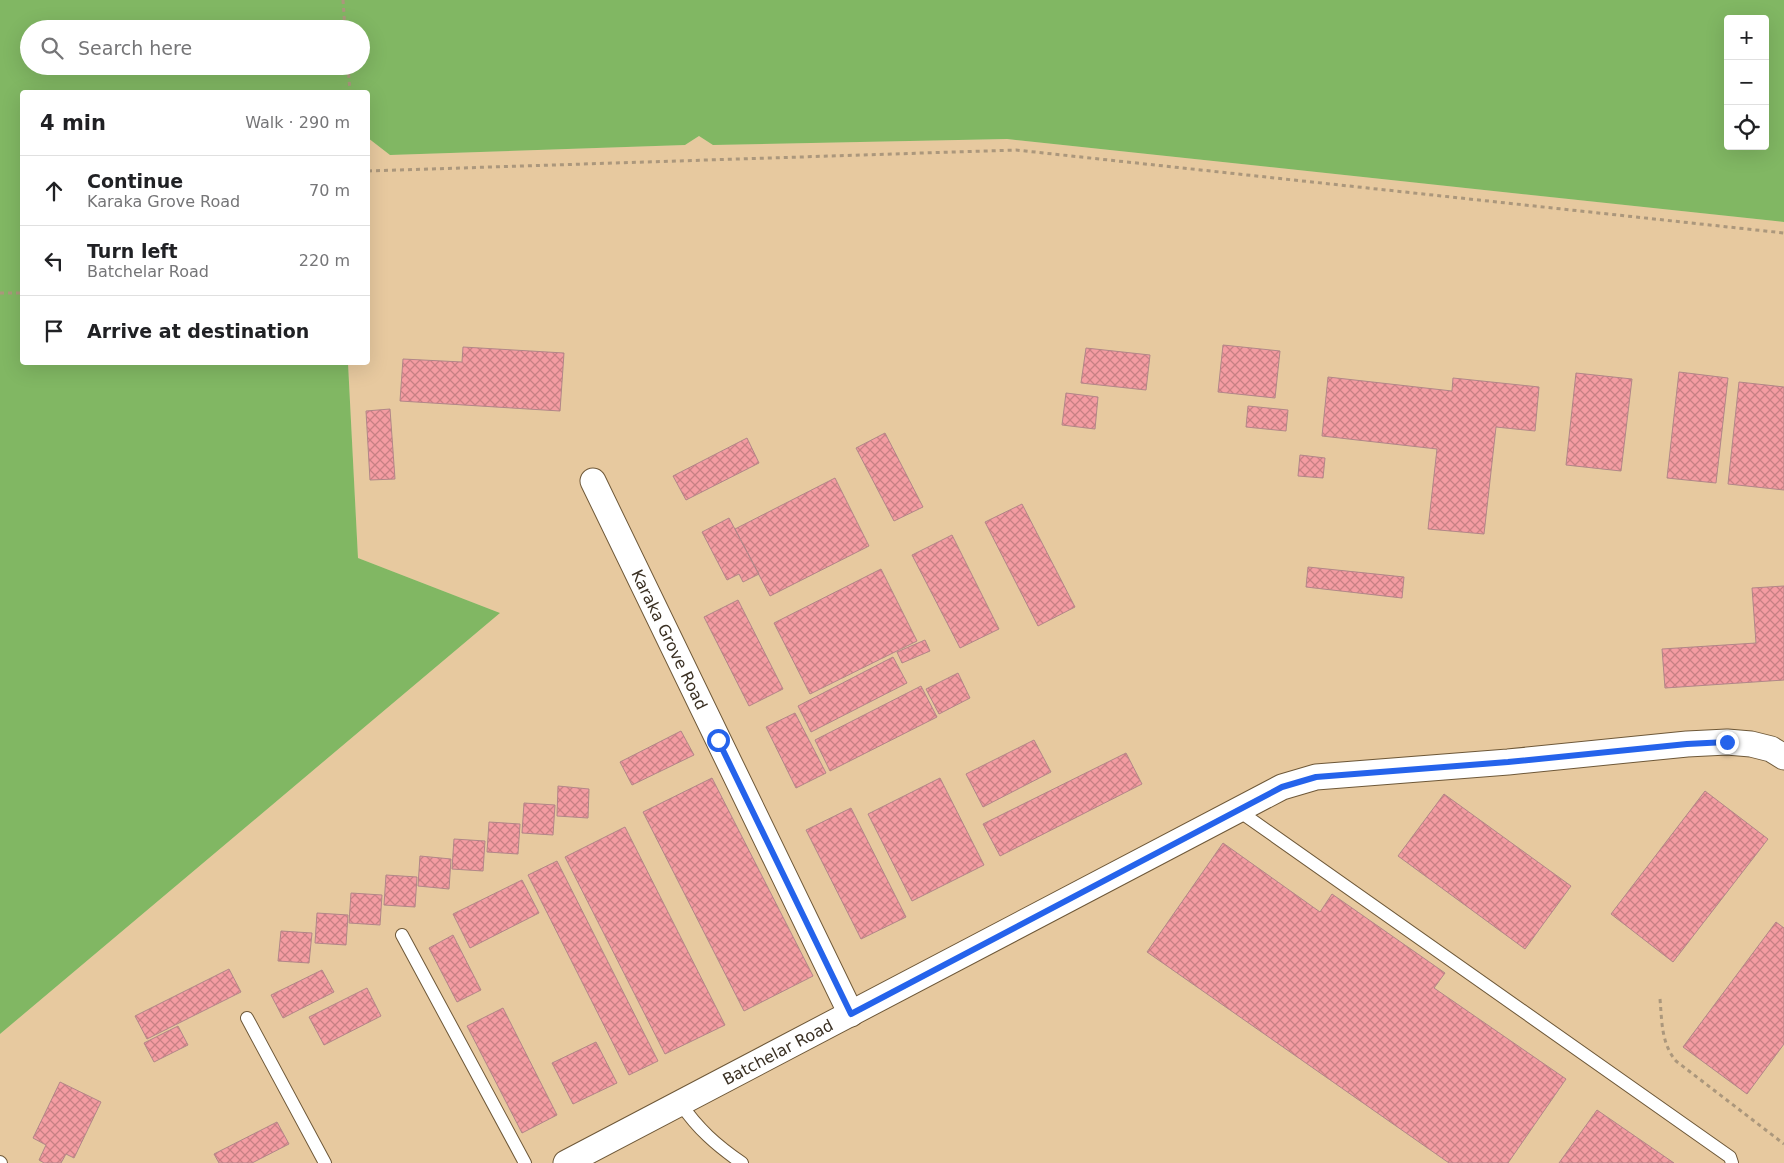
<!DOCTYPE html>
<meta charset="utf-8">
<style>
:root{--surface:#fff;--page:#f2f2f2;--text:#202124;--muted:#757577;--line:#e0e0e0}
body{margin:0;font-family:"DejaVu Sans",sans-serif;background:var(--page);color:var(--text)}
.controls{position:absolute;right:15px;top:15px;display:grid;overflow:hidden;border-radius:5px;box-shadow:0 5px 20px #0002}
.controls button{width:45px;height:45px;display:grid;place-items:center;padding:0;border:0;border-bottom:1px solid var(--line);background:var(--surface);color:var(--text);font:25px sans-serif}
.stop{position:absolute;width:15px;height:15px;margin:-11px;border:4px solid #2563eb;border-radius:50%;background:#fff}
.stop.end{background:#2563eb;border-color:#fff;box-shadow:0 1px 5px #0008}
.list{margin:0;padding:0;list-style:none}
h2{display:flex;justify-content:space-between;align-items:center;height:65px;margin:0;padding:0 20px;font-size:21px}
h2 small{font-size:16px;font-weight:400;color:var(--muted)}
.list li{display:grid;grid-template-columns:32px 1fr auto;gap:15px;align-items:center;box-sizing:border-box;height:70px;padding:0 20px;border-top:1px solid var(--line)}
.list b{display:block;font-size:19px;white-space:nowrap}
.list p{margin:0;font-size:16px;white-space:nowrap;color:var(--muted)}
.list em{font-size:16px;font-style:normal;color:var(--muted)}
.icon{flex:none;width:28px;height:28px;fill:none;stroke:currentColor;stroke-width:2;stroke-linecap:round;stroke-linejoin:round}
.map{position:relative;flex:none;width:1784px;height:1163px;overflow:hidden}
.search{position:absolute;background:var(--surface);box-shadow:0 5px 20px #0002;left:20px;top:20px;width:350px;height:55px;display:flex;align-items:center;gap:12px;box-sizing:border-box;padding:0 18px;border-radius:28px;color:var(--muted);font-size:19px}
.panel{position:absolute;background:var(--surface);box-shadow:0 5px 20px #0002;left:20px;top:90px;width:350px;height:275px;border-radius:5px}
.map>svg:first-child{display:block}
</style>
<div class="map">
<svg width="1784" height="1163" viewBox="0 0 1784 1163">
<defs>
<pattern id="building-cross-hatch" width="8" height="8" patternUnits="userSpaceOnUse" patternTransform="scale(1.25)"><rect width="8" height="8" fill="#f49ca2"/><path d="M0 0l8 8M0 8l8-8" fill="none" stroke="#c78084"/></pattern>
</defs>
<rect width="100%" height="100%" fill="#ecd2af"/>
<path fill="#e7c99f" d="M 699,136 L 714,145 L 1007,139 L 1784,222 L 1784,1163 L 0,1163 L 0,1034 L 500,613 L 358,558 L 348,363 L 368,362 L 368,138 L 390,155 L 685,145 Z"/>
<path fill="#81b763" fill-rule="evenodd" d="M 0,0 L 1784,0 L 1784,222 L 1007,139 L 713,145 L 699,136 L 685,145 L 390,155 L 368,138 L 368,92 L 22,92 L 22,362 L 348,363 L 358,558 L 500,613 L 0,1034 ZM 1728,19 L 1765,19 L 1765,146 L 1728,146 ZM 29,29 L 361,29 L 361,66 L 29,66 Z"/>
<path fill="url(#building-cross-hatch)" stroke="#b28688" d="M 1223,345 L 1280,351 L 1275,398 L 1218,392 Z
M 463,347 L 564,353 L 560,411 L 400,401 L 403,359 L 462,362 Z
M 1086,348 L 1150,355 L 1146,390 L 1081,383 Z
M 1679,372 L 1728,378 L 1716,483 L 1667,478 Z
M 1576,373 L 1632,379 L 1621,471 L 1566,465 Z
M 1328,377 L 1452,391 L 1453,378 L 1539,387 L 1535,431 L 1496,427 L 1484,534 L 1428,529 L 1437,449 L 1322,436 Z
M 1739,382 L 1784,387 L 1784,490 L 1728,484 Z
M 1066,393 L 1098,397 L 1095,429 L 1062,425 Z
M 1248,406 L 1288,410 L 1286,431 L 1246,427 Z
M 390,409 L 395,479 L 370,480 L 366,411 Z
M 885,433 L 923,507 L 894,521 L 856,448 Z
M 747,438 L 759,463 L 686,500 L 673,476 Z
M 1300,455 L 1325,458 L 1323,478 L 1298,476 Z
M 835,478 L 869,546 L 770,596 L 735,529 Z
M 1022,504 L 1075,607 L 1038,626 L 985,522 Z
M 729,518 L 759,574 L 743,582 L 739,574 L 727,580 L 702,532 Z
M 952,535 L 999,629 L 960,648 L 912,555 Z
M 1308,567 L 1404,577 L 1402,598 L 1306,587 Z
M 881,569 L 917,641 L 810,694 L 774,623 Z
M 1784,586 L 1784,680 L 1665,688 L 1662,649 L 1756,643 L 1752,588 Z
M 738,600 L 783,689 L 749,706 L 704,617 Z
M 925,640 L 930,651 L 902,663 L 897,652 Z
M 893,657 L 907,683 L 811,732 L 798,706 Z
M 958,673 L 970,698 L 939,714 L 926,689 Z
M 921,686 L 937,717 L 830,771 L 815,740 Z
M 795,713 L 826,773 L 796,788 L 766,727 Z
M 681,731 L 694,755 L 632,785 L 620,762 Z
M 1034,740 L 1051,772 L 983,807 L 966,774 Z
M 1126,753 L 1142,784 L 1000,856 L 983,824 Z
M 712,778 L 813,976 L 744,1011 L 643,812 Z
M 940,778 L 984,865 L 912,901 L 868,814 Z
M 558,786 L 589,789 L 588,818 L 557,816 Z
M 1705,791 L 1768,839 L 1673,962 L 1611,914 Z
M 1444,794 L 1571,886 L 1525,949 L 1398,856 Z
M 524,803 L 555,805 L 553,835 L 522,833 Z
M 851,808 L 906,917 L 861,939 L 806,830 Z
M 489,822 L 520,824 L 518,854 L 487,852 Z
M 625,827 L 725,1025 L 665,1054 L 565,857 Z
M 454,839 L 485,841 L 483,871 L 452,869 Z
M 1223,843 L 1320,912 L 1332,894 L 1445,973 L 1434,988 L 1566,1079 L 1508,1163 L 1449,1163 L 1147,952 Z
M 420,856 L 451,859 L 449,889 L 418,886 Z
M 557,861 L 658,1061 L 629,1075 L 528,875 Z
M 386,875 L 417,877 L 415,907 L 384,905 Z
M 522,880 L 539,913 L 470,948 L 453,914 Z
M 351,893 L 382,895 L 380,925 L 349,923 Z
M 317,913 L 348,915 L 346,945 L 315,943 Z
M 1776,922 L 1784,928 L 1784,1044 L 1747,1094 L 1683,1047 Z
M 281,931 L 312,933 L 309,963 L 278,961 Z
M 453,935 L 481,990 L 457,1002 L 429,948 Z
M 229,969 L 241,992 L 147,1039 L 135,1016 Z
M 322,970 L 334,992 L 283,1018 L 271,995 Z
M 367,988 L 381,1016 L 324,1045 L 309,1017 Z
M 503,1008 L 557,1115 L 522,1133 L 467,1026 Z
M 178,1026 L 188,1045 L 154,1062 L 144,1043 Z
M 596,1042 L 617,1083 L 573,1104 L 552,1063 Z
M 60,1082 L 101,1102 L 74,1158 L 66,1154 L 61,1163 L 44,1163 L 39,1160 L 46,1145 L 33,1138 Z
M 1597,1110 L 1674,1163 L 1559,1163 Z
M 277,1122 L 289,1144 L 252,1163 L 219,1163 L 214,1154 Z"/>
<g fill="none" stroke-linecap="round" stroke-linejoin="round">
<defs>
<path id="service" d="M 1239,811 L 1730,1157 L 1732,1163
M 402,935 L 525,1163
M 247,1018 L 325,1163
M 680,1103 C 698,1129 716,1145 742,1163
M 0,1162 L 1,1163"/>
<g id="minor">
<path id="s1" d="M 593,481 L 851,1014"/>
<path id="s2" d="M 566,1163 L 1282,787 L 1316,777 L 1508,762 L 1687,744 L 1727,742 L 1751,744 L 1771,749 L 1784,757"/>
</g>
</defs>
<use href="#service" stroke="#6e5838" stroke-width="14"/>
<use href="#minor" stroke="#6e5838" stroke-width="27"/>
<path stroke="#ab977c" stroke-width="3" stroke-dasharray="4 4" stroke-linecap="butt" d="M 343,0 L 345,29
M 348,66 L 350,92
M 368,171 L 1016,150 L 1784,233
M 0,293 L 22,293
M 1660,999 C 1662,1021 1661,1043 1676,1061 L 1784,1144"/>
<use href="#service" stroke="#fff" stroke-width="12"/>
<use href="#minor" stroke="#fff" stroke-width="25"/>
</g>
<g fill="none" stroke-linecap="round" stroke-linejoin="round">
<path stroke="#2563eb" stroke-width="6" d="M 718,740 L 851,1014 L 1282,787 L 1316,777 L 1508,762 L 1687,744 L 1727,742"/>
</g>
<g text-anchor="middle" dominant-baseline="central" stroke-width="4.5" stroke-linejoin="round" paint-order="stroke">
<g font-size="16" fill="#392f22" stroke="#fadfbc">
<text stroke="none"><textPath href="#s1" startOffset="176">Karaka Grove Road</textPath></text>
<text stroke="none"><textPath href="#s2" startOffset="239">Batchelar Road</textPath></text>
</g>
</g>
</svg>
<div class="controls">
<button>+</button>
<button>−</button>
<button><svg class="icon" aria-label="locate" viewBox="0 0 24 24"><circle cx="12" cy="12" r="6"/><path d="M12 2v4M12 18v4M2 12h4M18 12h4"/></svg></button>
</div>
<div class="stop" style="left:718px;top:740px"></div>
<div class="stop end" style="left:1727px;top:742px"></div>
<div class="search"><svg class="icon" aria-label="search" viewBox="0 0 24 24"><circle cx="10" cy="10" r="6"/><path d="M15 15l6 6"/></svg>Search here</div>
<section class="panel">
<h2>4 min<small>Walk · 290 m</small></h2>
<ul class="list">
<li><svg class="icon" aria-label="ahead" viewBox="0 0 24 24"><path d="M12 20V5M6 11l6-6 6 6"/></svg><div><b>Continue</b><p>Karaka Grove Road</p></div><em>70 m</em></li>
<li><svg class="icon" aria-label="left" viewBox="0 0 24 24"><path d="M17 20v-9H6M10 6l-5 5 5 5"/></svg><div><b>Turn left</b><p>Batchelar Road</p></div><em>220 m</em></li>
<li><svg class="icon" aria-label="arrive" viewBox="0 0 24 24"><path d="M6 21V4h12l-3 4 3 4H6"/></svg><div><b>Arrive at destination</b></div></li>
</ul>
</section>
</div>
